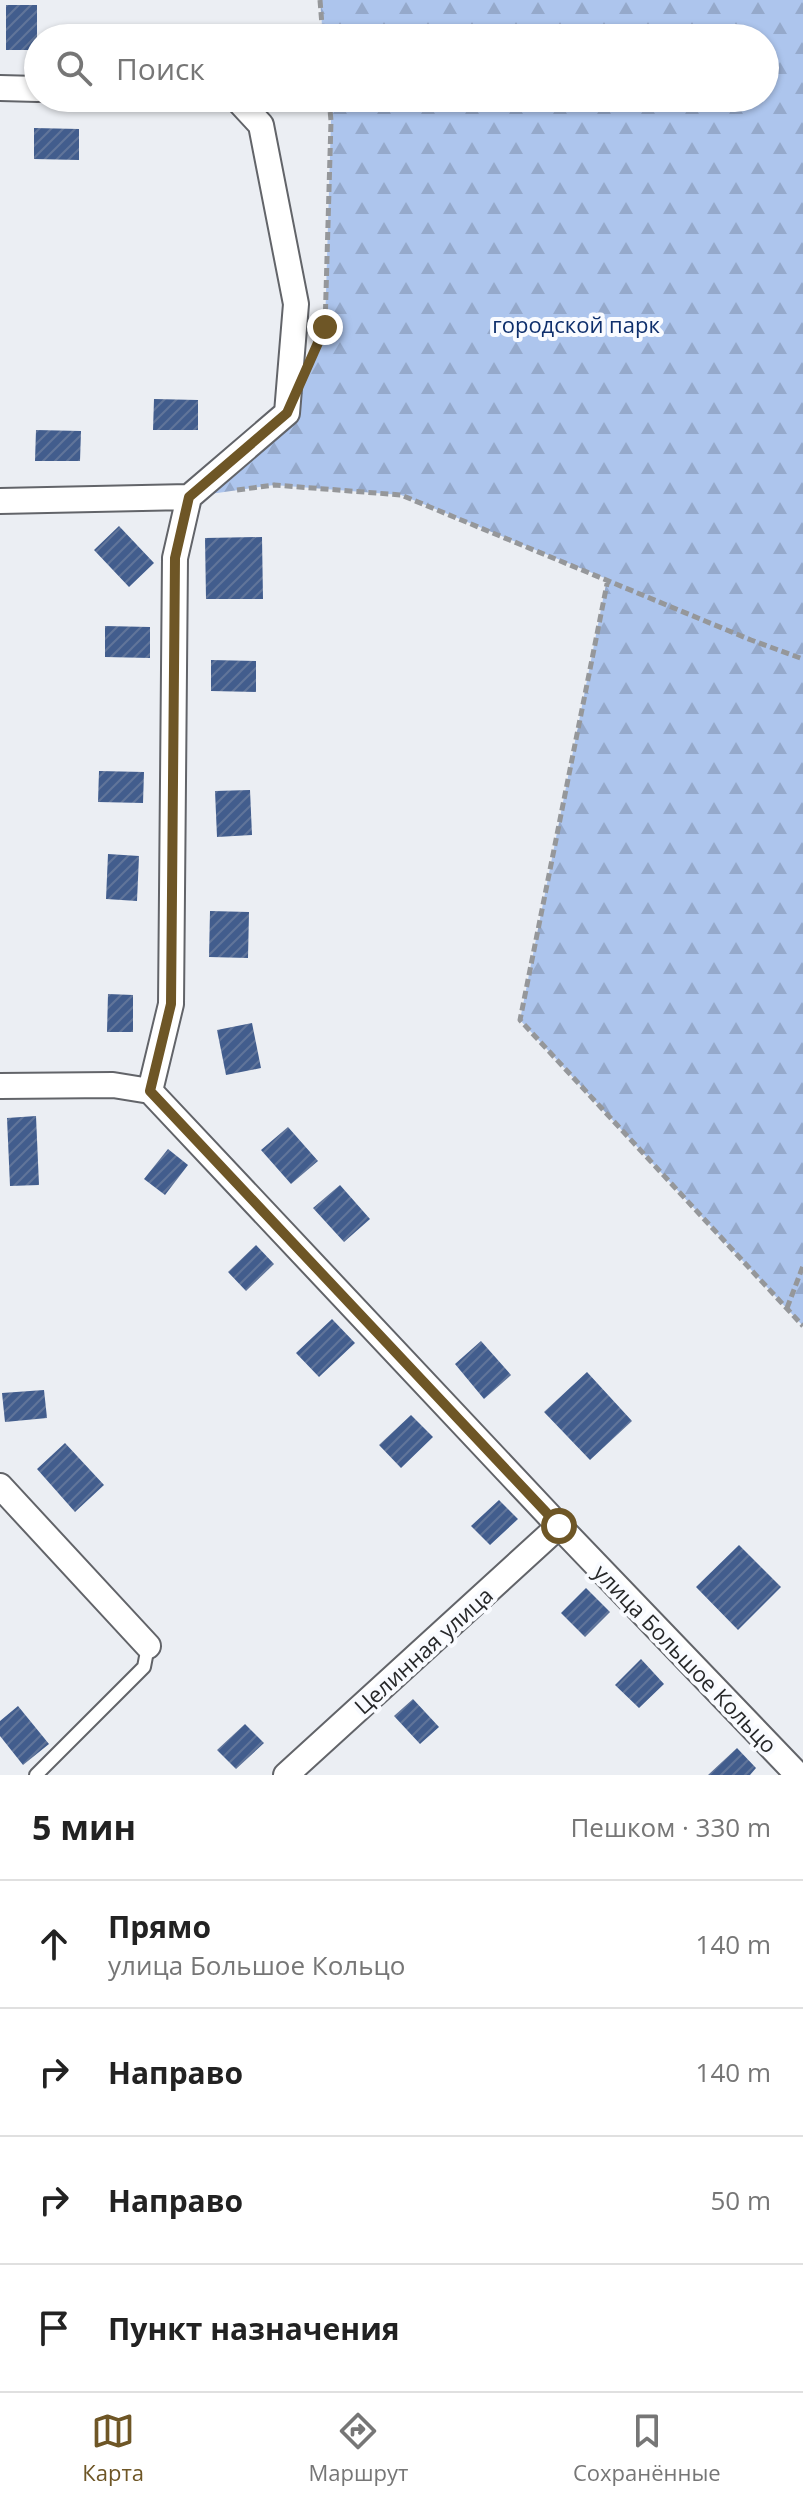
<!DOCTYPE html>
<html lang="ru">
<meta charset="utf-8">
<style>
:root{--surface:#fff;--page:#f6f6f6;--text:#222;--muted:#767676;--line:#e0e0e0;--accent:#6e5626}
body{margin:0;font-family:"Open Sans",sans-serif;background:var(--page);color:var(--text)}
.stop{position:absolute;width:24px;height:24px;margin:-18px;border:6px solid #6e5626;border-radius:50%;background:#fff}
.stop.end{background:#6e5626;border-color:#fff;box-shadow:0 2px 8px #0008}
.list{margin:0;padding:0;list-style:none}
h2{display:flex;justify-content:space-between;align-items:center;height:104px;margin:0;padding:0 32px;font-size:34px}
h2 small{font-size:26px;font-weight:400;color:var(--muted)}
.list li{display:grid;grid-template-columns:52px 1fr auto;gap:24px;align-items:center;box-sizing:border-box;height:128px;padding:0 32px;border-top:2px solid var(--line)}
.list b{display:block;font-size:30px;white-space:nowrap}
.list p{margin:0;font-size:26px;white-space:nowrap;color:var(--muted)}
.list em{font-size:26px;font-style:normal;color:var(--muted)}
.icon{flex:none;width:44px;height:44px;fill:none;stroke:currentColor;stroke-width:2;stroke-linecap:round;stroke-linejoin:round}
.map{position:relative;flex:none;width:803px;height:1775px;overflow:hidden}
.search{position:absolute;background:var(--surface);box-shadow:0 2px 6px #0004;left:24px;right:24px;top:24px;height:88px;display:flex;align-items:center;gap:20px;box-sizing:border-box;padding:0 28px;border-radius:44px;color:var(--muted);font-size:30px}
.sheet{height:616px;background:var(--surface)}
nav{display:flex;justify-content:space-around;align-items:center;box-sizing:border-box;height:112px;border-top:2px solid var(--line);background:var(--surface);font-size:22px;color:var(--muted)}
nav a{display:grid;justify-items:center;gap:4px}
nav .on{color:var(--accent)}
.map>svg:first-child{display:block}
</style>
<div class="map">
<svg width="803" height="1775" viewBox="0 0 803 1775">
<defs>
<pattern id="forest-firs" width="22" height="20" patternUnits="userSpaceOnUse" patternTransform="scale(2)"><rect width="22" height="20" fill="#adc5ed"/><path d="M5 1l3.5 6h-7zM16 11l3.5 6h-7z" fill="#95a9cb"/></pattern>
<pattern id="building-hatch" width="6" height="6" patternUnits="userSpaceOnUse" patternTransform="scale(2)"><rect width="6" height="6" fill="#425d8d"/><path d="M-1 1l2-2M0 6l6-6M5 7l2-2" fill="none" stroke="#61759a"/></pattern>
</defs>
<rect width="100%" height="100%" fill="#ebeef3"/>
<path fill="url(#forest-firs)" d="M 320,0 L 803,0 L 803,1326 L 520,1020 L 607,579 L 401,495 L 274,485 L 189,497 L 287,413 L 325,327 L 331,121 L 329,98 L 765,98 L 765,38 L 323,38 Z"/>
<path fill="url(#building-hatch)" d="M 6,5 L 37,5 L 37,50 L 6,50 Z
M 34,128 L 79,129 L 79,160 L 34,159 Z
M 154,399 L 198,400 L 198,430 L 153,430 Z
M 36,430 L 81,431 L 80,461 L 35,461 Z
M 119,526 L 154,563 L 129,587 L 94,550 Z
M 262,537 L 263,599 L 206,599 L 205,538 Z
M 105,626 L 150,627 L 150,658 L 105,657 Z
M 211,660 L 256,661 L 256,692 L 211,691 Z
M 99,771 L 144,772 L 143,803 L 98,802 Z
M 250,790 L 252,835 L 217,837 L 215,791 Z
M 108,854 L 139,856 L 137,901 L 106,899 Z
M 210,911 L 249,912 L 248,958 L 209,957 Z
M 108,994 L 133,995 L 133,1032 L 107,1032 Z
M 252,1023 L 261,1068 L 226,1075 L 217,1030 Z
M 36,1116 L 39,1185 L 10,1186 L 7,1118 Z
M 288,1127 L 318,1161 L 291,1184 L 261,1150 Z
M 168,1149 L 188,1165 L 165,1195 L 144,1179 Z
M 340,1185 L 370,1219 L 344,1242 L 313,1208 Z
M 256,1245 L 274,1264 L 246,1291 L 228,1272 Z
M 332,1319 L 355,1343 L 319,1377 L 296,1353 Z
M 481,1341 L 511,1375 L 484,1399 L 455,1364 Z
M 587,1372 L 632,1421 L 590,1460 L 544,1412 Z
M 44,1390 L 47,1418 L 5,1422 L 2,1393 Z
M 411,1415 L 433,1437 L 401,1468 L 379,1445 Z
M 65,1443 L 104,1485 L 75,1512 L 37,1469 Z
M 499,1500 L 518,1519 L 490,1545 L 471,1526 Z
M 739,1545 L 781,1587 L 738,1630 L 696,1587 Z
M 586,1588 L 610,1612 L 585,1637 L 561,1613 Z
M 641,1659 L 664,1684 L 639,1708 L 615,1685 Z
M 413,1699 L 439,1727 L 420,1744 L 394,1716 Z
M 18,1706 L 49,1744 L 23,1765 L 0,1736 L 0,1721 Z
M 245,1724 L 264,1743 L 236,1769 L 217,1750 Z
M 737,1748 L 756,1768 L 750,1775 L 708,1775 Z"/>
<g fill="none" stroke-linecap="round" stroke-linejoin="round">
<defs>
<path id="lane" d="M 36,1775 L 144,1667 L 148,1646"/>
<path id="street" d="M 0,88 L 38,89
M 0,501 L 189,497
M 0,1086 L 113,1085 L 150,1091 L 559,1526 L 798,1775
M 150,1091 L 171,1004 L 175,558 L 189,497 L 287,413 L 296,304 L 261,125 L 236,98
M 0,1486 L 148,1646
M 286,1775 L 559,1526"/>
</defs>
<use href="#lane" stroke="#626469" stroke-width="16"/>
<use href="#street" stroke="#626469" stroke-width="28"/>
<path stroke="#95979a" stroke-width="5" stroke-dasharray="8 4" stroke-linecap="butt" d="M 320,0 L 323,38
M 321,335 L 325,327 L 331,121 L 329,98
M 237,490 L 274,485 L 401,495 L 751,640 L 803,659
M 608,579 L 520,1020 L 803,1326
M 787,1308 L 803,1266"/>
<use href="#lane" stroke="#fff" stroke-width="12"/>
<use href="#street" stroke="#fff" stroke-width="24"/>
</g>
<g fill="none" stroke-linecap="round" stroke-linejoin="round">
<path stroke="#6e5626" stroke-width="10" d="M 325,327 L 287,413 L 189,497 L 175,558 L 171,1004 L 150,1091 L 559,1526"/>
</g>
<g text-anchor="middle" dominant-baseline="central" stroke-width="8" stroke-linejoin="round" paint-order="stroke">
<g font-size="22" fill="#0e2f6c" stroke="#f9fbff">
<text x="576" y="324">городской парк</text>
</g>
<g font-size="22" fill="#272829" stroke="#f9fbff">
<text transform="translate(423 1650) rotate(-42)">Целинная улица</text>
<text transform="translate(686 1658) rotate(46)">улица Большое Кольцо</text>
</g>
</g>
</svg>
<div class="stop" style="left:559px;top:1526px"></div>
<div class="stop end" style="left:325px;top:327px"></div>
<div class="search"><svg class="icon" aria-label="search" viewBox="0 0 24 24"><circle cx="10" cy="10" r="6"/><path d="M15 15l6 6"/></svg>Поиск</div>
</div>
<section class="sheet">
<h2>5 мин<small>Пешком · 330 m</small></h2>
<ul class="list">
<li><svg class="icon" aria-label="ahead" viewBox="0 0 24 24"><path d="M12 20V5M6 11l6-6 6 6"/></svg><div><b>Прямо</b><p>улица Большое Кольцо</p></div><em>140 m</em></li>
<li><svg class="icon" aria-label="right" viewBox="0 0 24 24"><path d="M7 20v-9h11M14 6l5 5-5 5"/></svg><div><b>Направо</b></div><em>140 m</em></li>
<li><svg class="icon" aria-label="right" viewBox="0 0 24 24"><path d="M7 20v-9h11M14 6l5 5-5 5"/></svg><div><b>Направо</b></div><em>50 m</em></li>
<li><svg class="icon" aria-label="arrive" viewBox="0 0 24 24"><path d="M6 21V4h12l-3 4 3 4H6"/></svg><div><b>Пункт назначения</b></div></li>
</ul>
</section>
<nav>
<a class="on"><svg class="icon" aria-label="map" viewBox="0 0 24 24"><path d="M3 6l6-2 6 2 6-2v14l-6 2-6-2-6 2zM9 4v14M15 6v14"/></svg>Карта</a>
<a><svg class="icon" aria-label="directions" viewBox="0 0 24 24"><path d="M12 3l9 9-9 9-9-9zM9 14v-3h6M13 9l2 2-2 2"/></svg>Маршрут</a>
<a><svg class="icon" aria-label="saved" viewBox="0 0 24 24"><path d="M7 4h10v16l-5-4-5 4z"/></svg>Сохранённые</a>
</nav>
